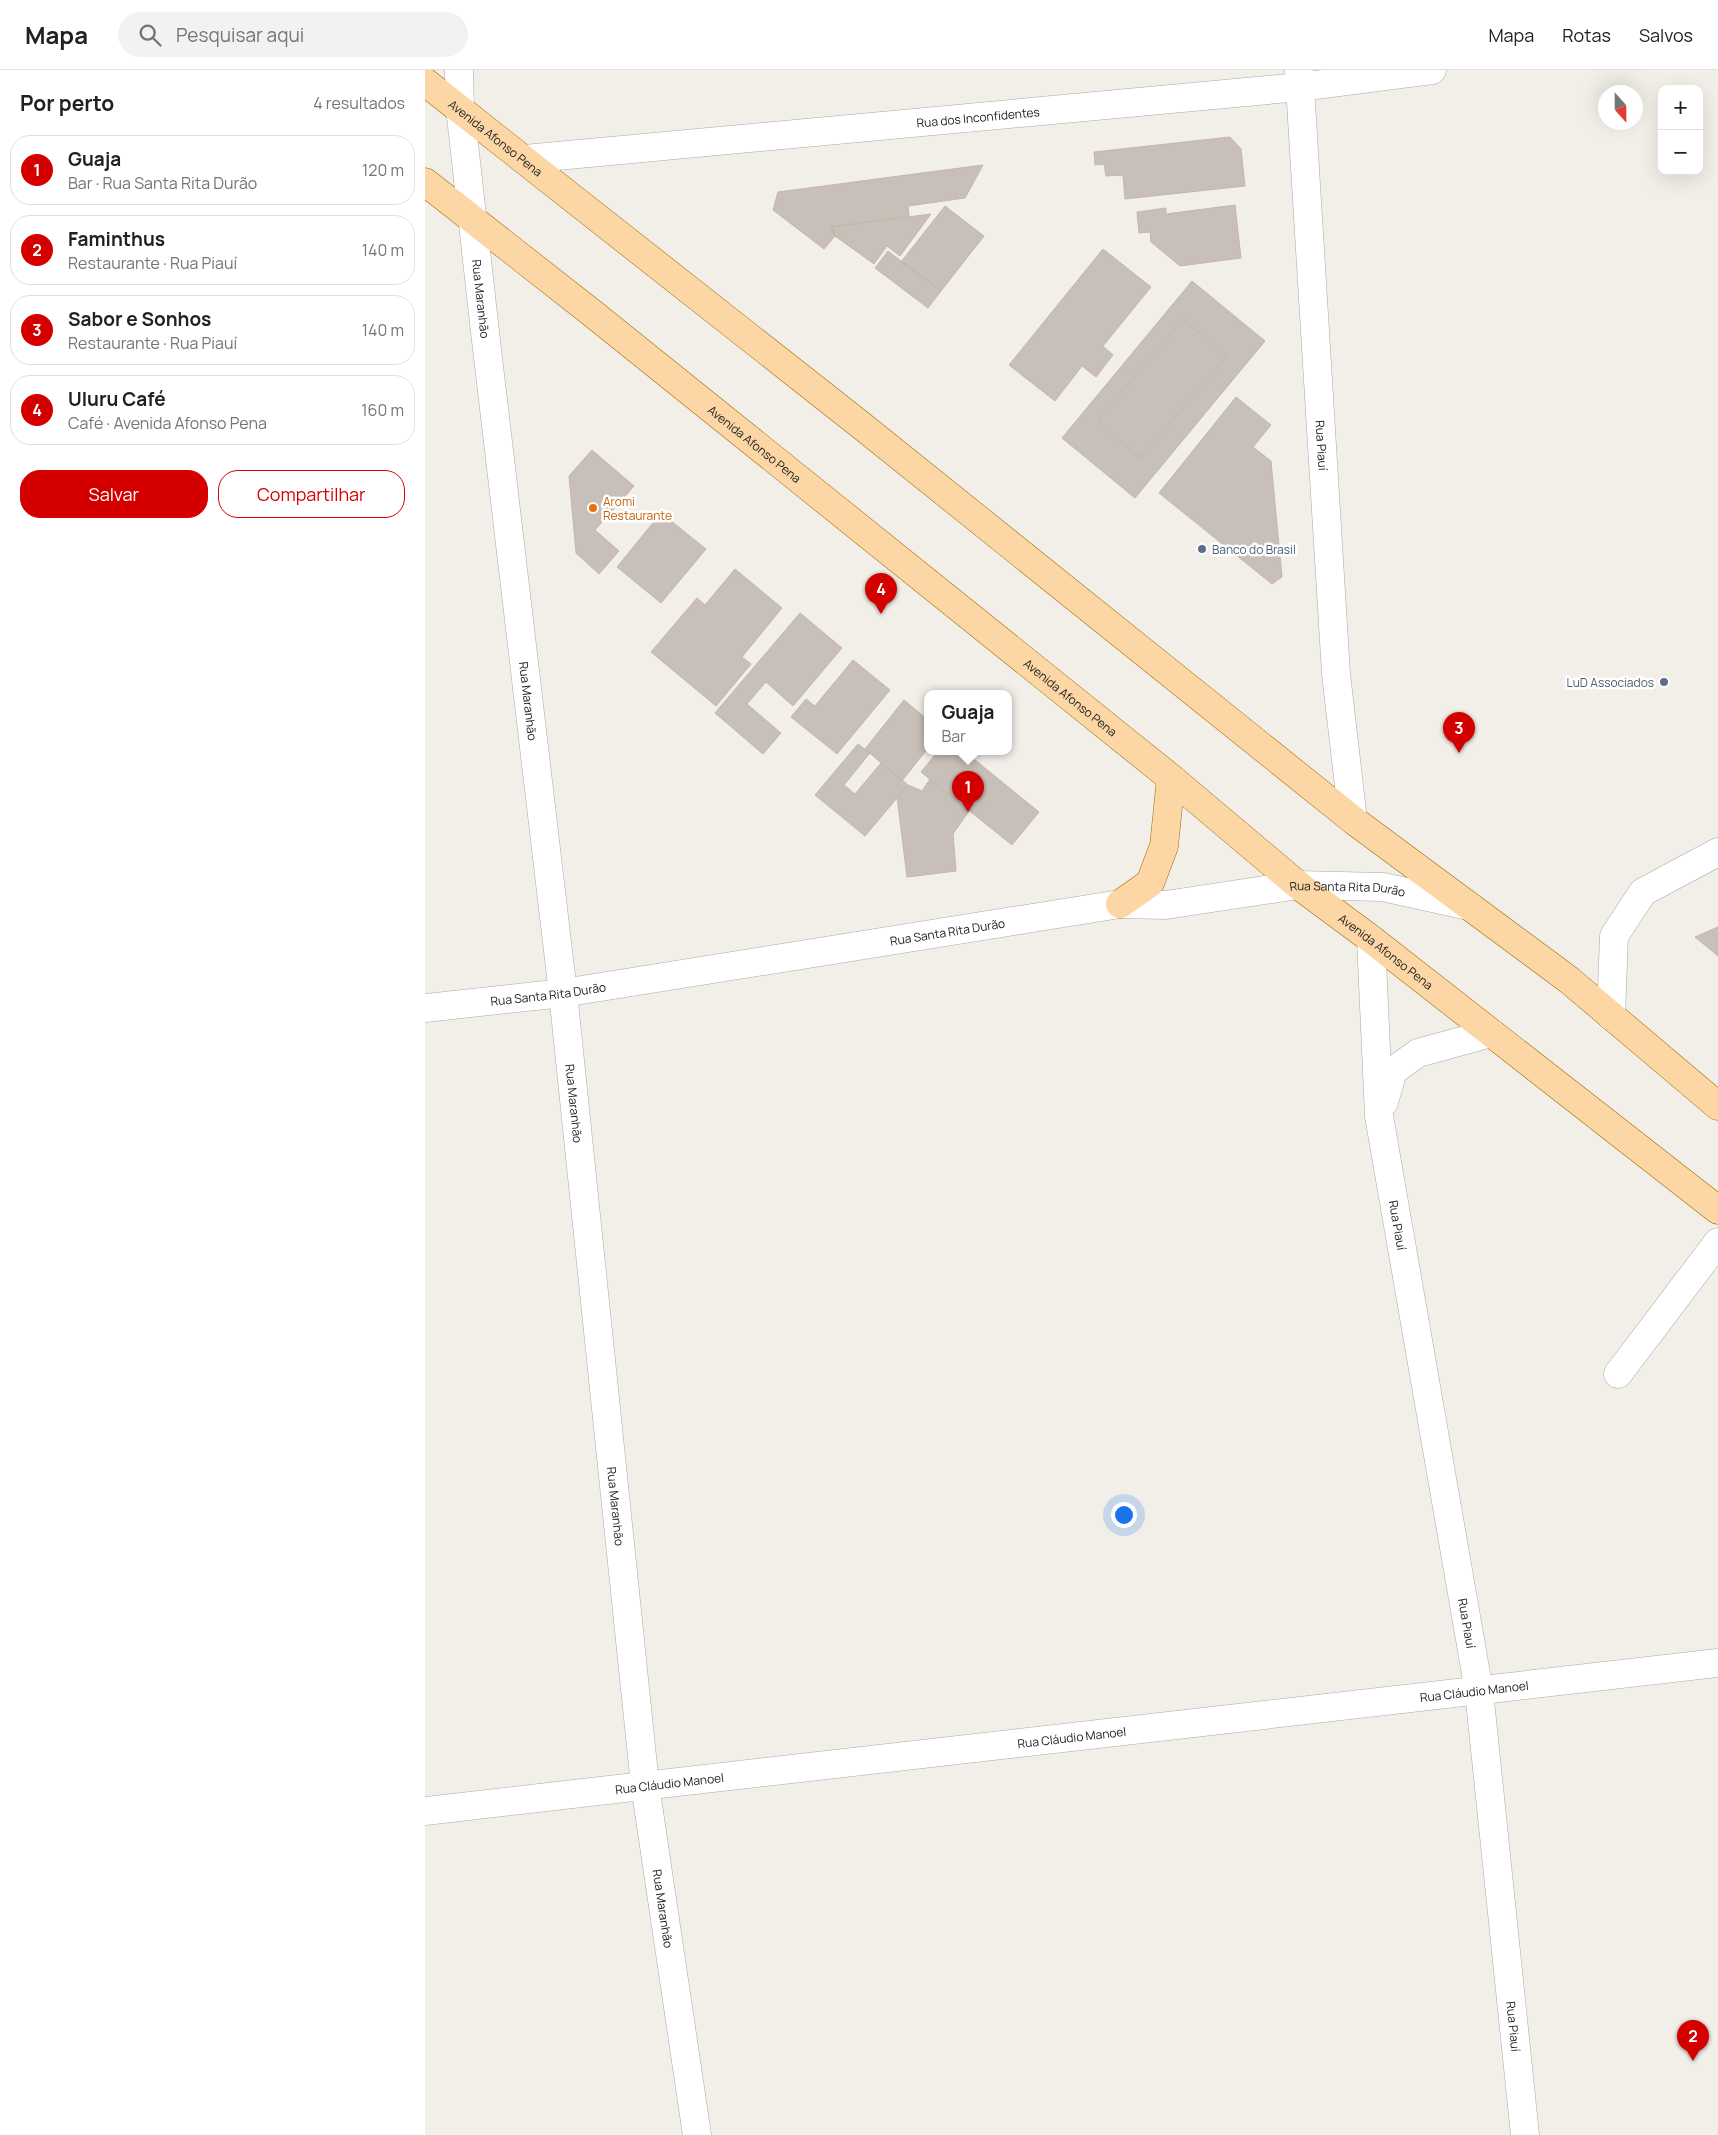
<!DOCTYPE html>
<html lang="pt">
<meta charset="utf-8">
<style>
:root{--surface:#fff;--page:#f2f2f2;--text:#202124;--muted:#757577;--line:#e0e0e0;--accent:#d40000}
body{margin:0;font-family:Manrope,sans-serif;background:var(--page);color:var(--text)}
.controls{position:absolute;right:15px;top:15px;display:grid;overflow:hidden;border-radius:10px;box-shadow:0 5px 20px #0002}
.controls button{width:45px;height:45px;display:grid;place-items:center;padding:0;border:0;border-bottom:1px solid var(--line);background:var(--surface);color:var(--text);font:25px sans-serif}
.compass{position:absolute;left:1173px;top:15px;width:45px;height:45px;border-radius:50%;background:var(--surface);box-shadow:0 5px 20px #0002;rotate:159deg}
.you{position:absolute;left:698px;top:1444px;width:18px;height:18px;margin:-12px;border:4px solid #fff;border-radius:50%;background:#1a73e8;box-shadow:0 0 0 8px #1a73e833}
.badge{display:grid;place-items:center;width:32px;height:32px;border-radius:50%;background:var(--accent);color:#fff;font-size:16px;font-weight:700}
.pin{position:absolute;translate:-50% -41px;filter:drop-shadow(0 1px 2px #0008)}
.pin::after{content:'';position:absolute;top:26px;width:18px;height:15px;background:inherit;clip-path:polygon(0 0,100% 0,50% 100%)}
.popup{position:absolute;left:499px;top:620px;width:88px;height:65px;box-sizing:border-box;display:grid;place-content:center;border-radius:10px;background:var(--surface);filter:drop-shadow(0 1px 4px #0005);font-size:16px;white-space:nowrap;color:var(--muted)}
.popup b{font-size:19px;color:var(--text)}
.popup::after{content:'';position:absolute;left:50%;top:100%;margin-left:-10px;border:10px solid transparent;border-top-color:var(--surface)}
.list{margin:0;padding:0;list-style:none}
h2{display:flex;justify-content:space-between;align-items:center;height:65px;margin:0;padding:0 20px;font-size:21px}
h2 small{font-size:16px;font-weight:400;color:var(--muted)}
.list li{display:grid;grid-template-columns:32px 1fr auto;gap:15px;align-items:center;box-sizing:border-box;height:70px;margin:0 10px 10px;padding:0 10px;border:1px solid var(--line);border-radius:20px}
.list b{display:block;font-size:19px;white-space:nowrap}
.list p{margin:0;font-size:16px;white-space:nowrap;color:var(--muted)}
.list em{font-size:16px;font-style:normal;color:var(--muted)}
.actions{display:flex;gap:10px;padding:15px 20px}
.actions a{flex:1;padding:11px 0;border:1px solid var(--accent);border-radius:20px;text-align:center;font-size:18px;color:var(--accent)}
.actions .main{background:var(--accent);color:#fff}
.icon{flex:none;width:28px;height:28px;fill:none;stroke:currentColor;stroke-width:2;stroke-linecap:round;stroke-linejoin:round}
.map{position:relative;flex:none;width:1293px;height:2065px;overflow:hidden}
header{display:flex;align-items:center;gap:30px;box-sizing:border-box;height:70px;padding:0 25px;background:var(--surface);border-bottom:1px solid var(--line)}
header strong{font-size:24px}
nav{display:flex;gap:28px;margin-inline-start:auto;font-size:18px}
.search{width:350px;height:45px;background:var(--page);display:flex;align-items:center;gap:12px;box-sizing:border-box;padding:0 18px;border-radius:28px;color:var(--muted);font-size:19px}
main{display:flex}
aside{flex:1;background:var(--surface)}
.map>svg:first-child{display:block}
</style>
<header>
<strong>Mapa</strong>
<div class="search"><svg class="icon" aria-label="search" viewBox="0 0 24 24"><circle cx="10" cy="10" r="6"/><path d="M15 15l6 6"/></svg>Pesquisar aqui</div>
<nav><a>Mapa</a><a>Rotas</a><a>Salvos</a></nav>
</header>
<main>
<aside>
<h2>Por perto<small>4 resultados</small></h2>
<ul class="list">
<li><span class="badge">1</span><div><b>Guaja</b><p>Bar · Rua Santa Rita Durão</p></div><em>120 m</em></li>
<li><span class="badge">2</span><div><b>Faminthus</b><p>Restaurante · Rua Piauí</p></div><em>140 m</em></li>
<li><span class="badge">3</span><div><b>Sabor e Sonhos</b><p>Restaurante · Rua Piauí</p></div><em>140 m</em></li>
<li><span class="badge">4</span><div><b>Uluru Café</b><p>Café · Avenida Afonso Pena</p></div><em>160 m</em></li>
</ul>
<div class="actions"><a class="main">Salvar</a><a>Compartilhar</a></div>
</aside>
<div class="map">
<svg width="1293" height="2065" viewBox="0 0 1293 2065">
<rect width="100%" height="100%" fill="#f2efe9"/>
<path fill="#c7bfb8" stroke="#c4b6ab" d="M 805,67 L 816,79 L 820,116 L 700,129 L 698,105 L 681,106 L 679,94 L 670,95 L 669,82 Z
M 558,95 L 540,128 L 483,136 L 484,146 L 406,157 L 410,166 L 399,179 L 348,140 L 353,122 Z
M 810,135 L 816,188 L 755,196 L 726,172 L 725,162 L 714,163 L 712,142 L 741,138 L 741,144 Z
M 520,136 L 559,166 L 516,221 L 476,192 Z
M 506,144 L 475,186 L 462,176 L 449,194 L 410,166 L 406,157 Z
M 678,179 L 726,217 L 678,276 L 688,285 L 671,307 L 657,296 L 630,331 L 584,295 Z
M 463,181 L 516,221 L 503,238 L 450,198 Z
M 767,211 L 840,271 L 710,428 L 637,368 Z
M 758,249 L 802,286 L 715,388 L 672,351 Z
M 811,327 L 846,355 L 828,377 L 846,391 L 857,507 L 847,514 L 734,423 Z
M 167,380 L 209,416 L 170,460 L 194,481 L 174,504 L 151,483 L 144,406 Z
M 236,443 L 281,479 L 236,533 L 192,497 Z
M 310,499 L 357,538 L 317,587 L 326,594 L 291,636 L 226,582 L 272,528 L 280,535 Z
M 375,543 L 417,578 L 368,636 L 341,612 L 322,634 L 356,663 L 338,684 L 290,643 Z
M 428,590 L 465,620 L 412,684 L 366,647 L 381,629 L 390,636 Z
M 479,630 L 503,650 L 503,678 L 477,711 L 440,679 Z
M 433,674 L 445,683 L 419,715 L 430,724 L 456,693 L 483,715 L 440,766 L 390,725 Z
M 513,681 L 539,681 L 614,742 L 587,775 L 496,702 Z
M 505,709 L 544,741 L 528,764 L 531,801 L 482,807 L 472,727 L 483,715 L 497,721 Z
M 1293,857 L 1293,886 L 1270,867 Z"/>
<g fill="none" stroke-linecap="round" stroke-linejoin="round">
<defs>
<g id="minor">
<path id="s1" d="M 34,0 L 35,38 L 60,262 L 138,923 L 220,1715 L 272,2065"/>
<path id="s2" d="M 874,0 L 911,604 L 928,750"/>
<path id="s3" d="M 100,89 L 875,17 L 1007,0"/>
<path id="s4" d="M 946,869 L 954,1046 L 1054,1621 L 1100,2065"/>
<path id="s5" d="M 0,938 L 138,923 L 695,834 L 741,835 L 873,815 L 958,817 L 1044,836"/>
<path d="M 1186,946 L 1189,866 L 1218,822 L 1293,782"/>
<path d="M 959,1032 L 968,1001 L 993,983 L 1066,963"/>
<path d="M 1193,1304 L 1293,1172"/>
<path id="s6" d="M 0,1741 L 1293,1593"/>
</g>
<g id="major">
<path id="s7" d="M 0,12 L 437,356 L 928,750 L 1144,910 L 1293,1036"/>
<path id="s8" d="M 0,112 L 167,243 L 746,708 L 873,815 L 946,869 L 1293,1140"/>
<path d="M 695,834 L 725,813 L 739,776 L 746,708"/>
</g>
</defs>
<use href="#minor" stroke="#a9a9a9" stroke-width="29"/>
<use href="#major" stroke="#a06b00" stroke-width="29"/>
<use href="#minor" stroke="#fff" stroke-width="28"/>
<use href="#major" stroke="#fcd6a4" stroke-width="28"/>
</g>
<circle fill="#e8710a" stroke="#fff" stroke-width="2" cx="168" cy="438" r="5"/>
<g fill="#5c6f8a" stroke="#fff" stroke-width="2">
<circle cx="777" cy="479" r="5"/>
<circle cx="1239" cy="612" r="5"/>
</g>
<g text-anchor="middle" dominant-baseline="central" stroke-width="5" stroke-linejoin="round" paint-order="stroke">
<g font-size="12" fill="#222" stroke="#fff">
<text stroke="none"><textPath href="#s3" startOffset="455">Rua dos Inconfidentes</textPath></text>
<text stroke="none"><textPath href="#s7" startOffset="90">Avenida Afonso Pena</textPath></text>
<text stroke="none"><textPath href="#s1" startOffset="230">Rua Maranhão</textPath></text>
<text stroke="none"><textPath href="#s8" startOffset="421">Avenida Afonso Pena</textPath></text>
<text stroke="none"><textPath href="#s2" startOffset="376">Rua Piauí</textPath></text>
<text stroke="none"><textPath href="#s8" startOffset="826">Avenida Afonso Pena</textPath></text>
<text stroke="none"><textPath href="#s1" startOffset="635">Rua Maranhão</textPath></text>
<text stroke="none"><textPath href="#s5" startOffset="932">Rua Santa Rita Durão</textPath></text>
<text stroke="none"><textPath href="#s5" startOffset="528">Rua Santa Rita Durão</textPath></text>
<text stroke="none"><textPath href="#s8" startOffset="1231">Avenida Afonso Pena</textPath></text>
<text stroke="none"><textPath href="#s5" startOffset="124">Rua Santa Rita Durão</textPath></text>
<text stroke="none"><textPath href="#s1" startOffset="1040">Rua Maranhão</textPath></text>
<text stroke="none"><textPath href="#s4" startOffset="288">Rua Piauí</textPath></text>
<text stroke="none"><textPath href="#s1" startOffset="1445">Rua Maranhão</textPath></text>
<text stroke="none"><textPath href="#s4" startOffset="692">Rua Piauí</textPath></text>
<text stroke="none"><textPath href="#s6" startOffset="1056">Rua Cláudio Manoel</textPath></text>
<text stroke="none"><textPath href="#s6" startOffset="651">Rua Cláudio Manoel</textPath></text>
<text stroke="none"><textPath href="#s6" startOffset="246">Rua Cláudio Manoel</textPath></text>
<text stroke="none"><textPath href="#s1" startOffset="1850">Rua Maranhão</textPath></text>
<text stroke="none"><textPath href="#s4" startOffset="1098">Rua Piauí</textPath></text>
</g>
<g font-size="12" fill="#c56008" stroke="#fff" text-anchor="start">
<text x="178" y="431">Aromi<tspan x="178" dy="14">Restaurante</tspan></text>
</g>
<g font-size="12" fill="#4e5e75" stroke="#fff" text-anchor="start">
<text x="787" y="479">Banco do Brasil</text>
<text x="1229" y="612" text-anchor="end">LuD Associados</text>
</g>
</g>
</svg>
<div class="controls">
<button>+</button>
<button>−</button>
</div>
<svg class="compass" viewBox="-18 -18 36 36"><path d="M0-13l5 13h-10z" fill="#e53935"/><path d="M0 13l5-13h-10z" fill="#757577"/></svg>
<div class="you"></div>
<div class="pin badge" style="left:543px;top:742px">1</div>
<div class="popup"><b>Guaja</b>Bar</div>
<div class="pin badge" style="left:1268px;top:1991px">2</div>
<div class="pin badge" style="left:1034px;top:683px">3</div>
<div class="pin badge" style="left:456px;top:544px">4</div>
</div>
</main>
